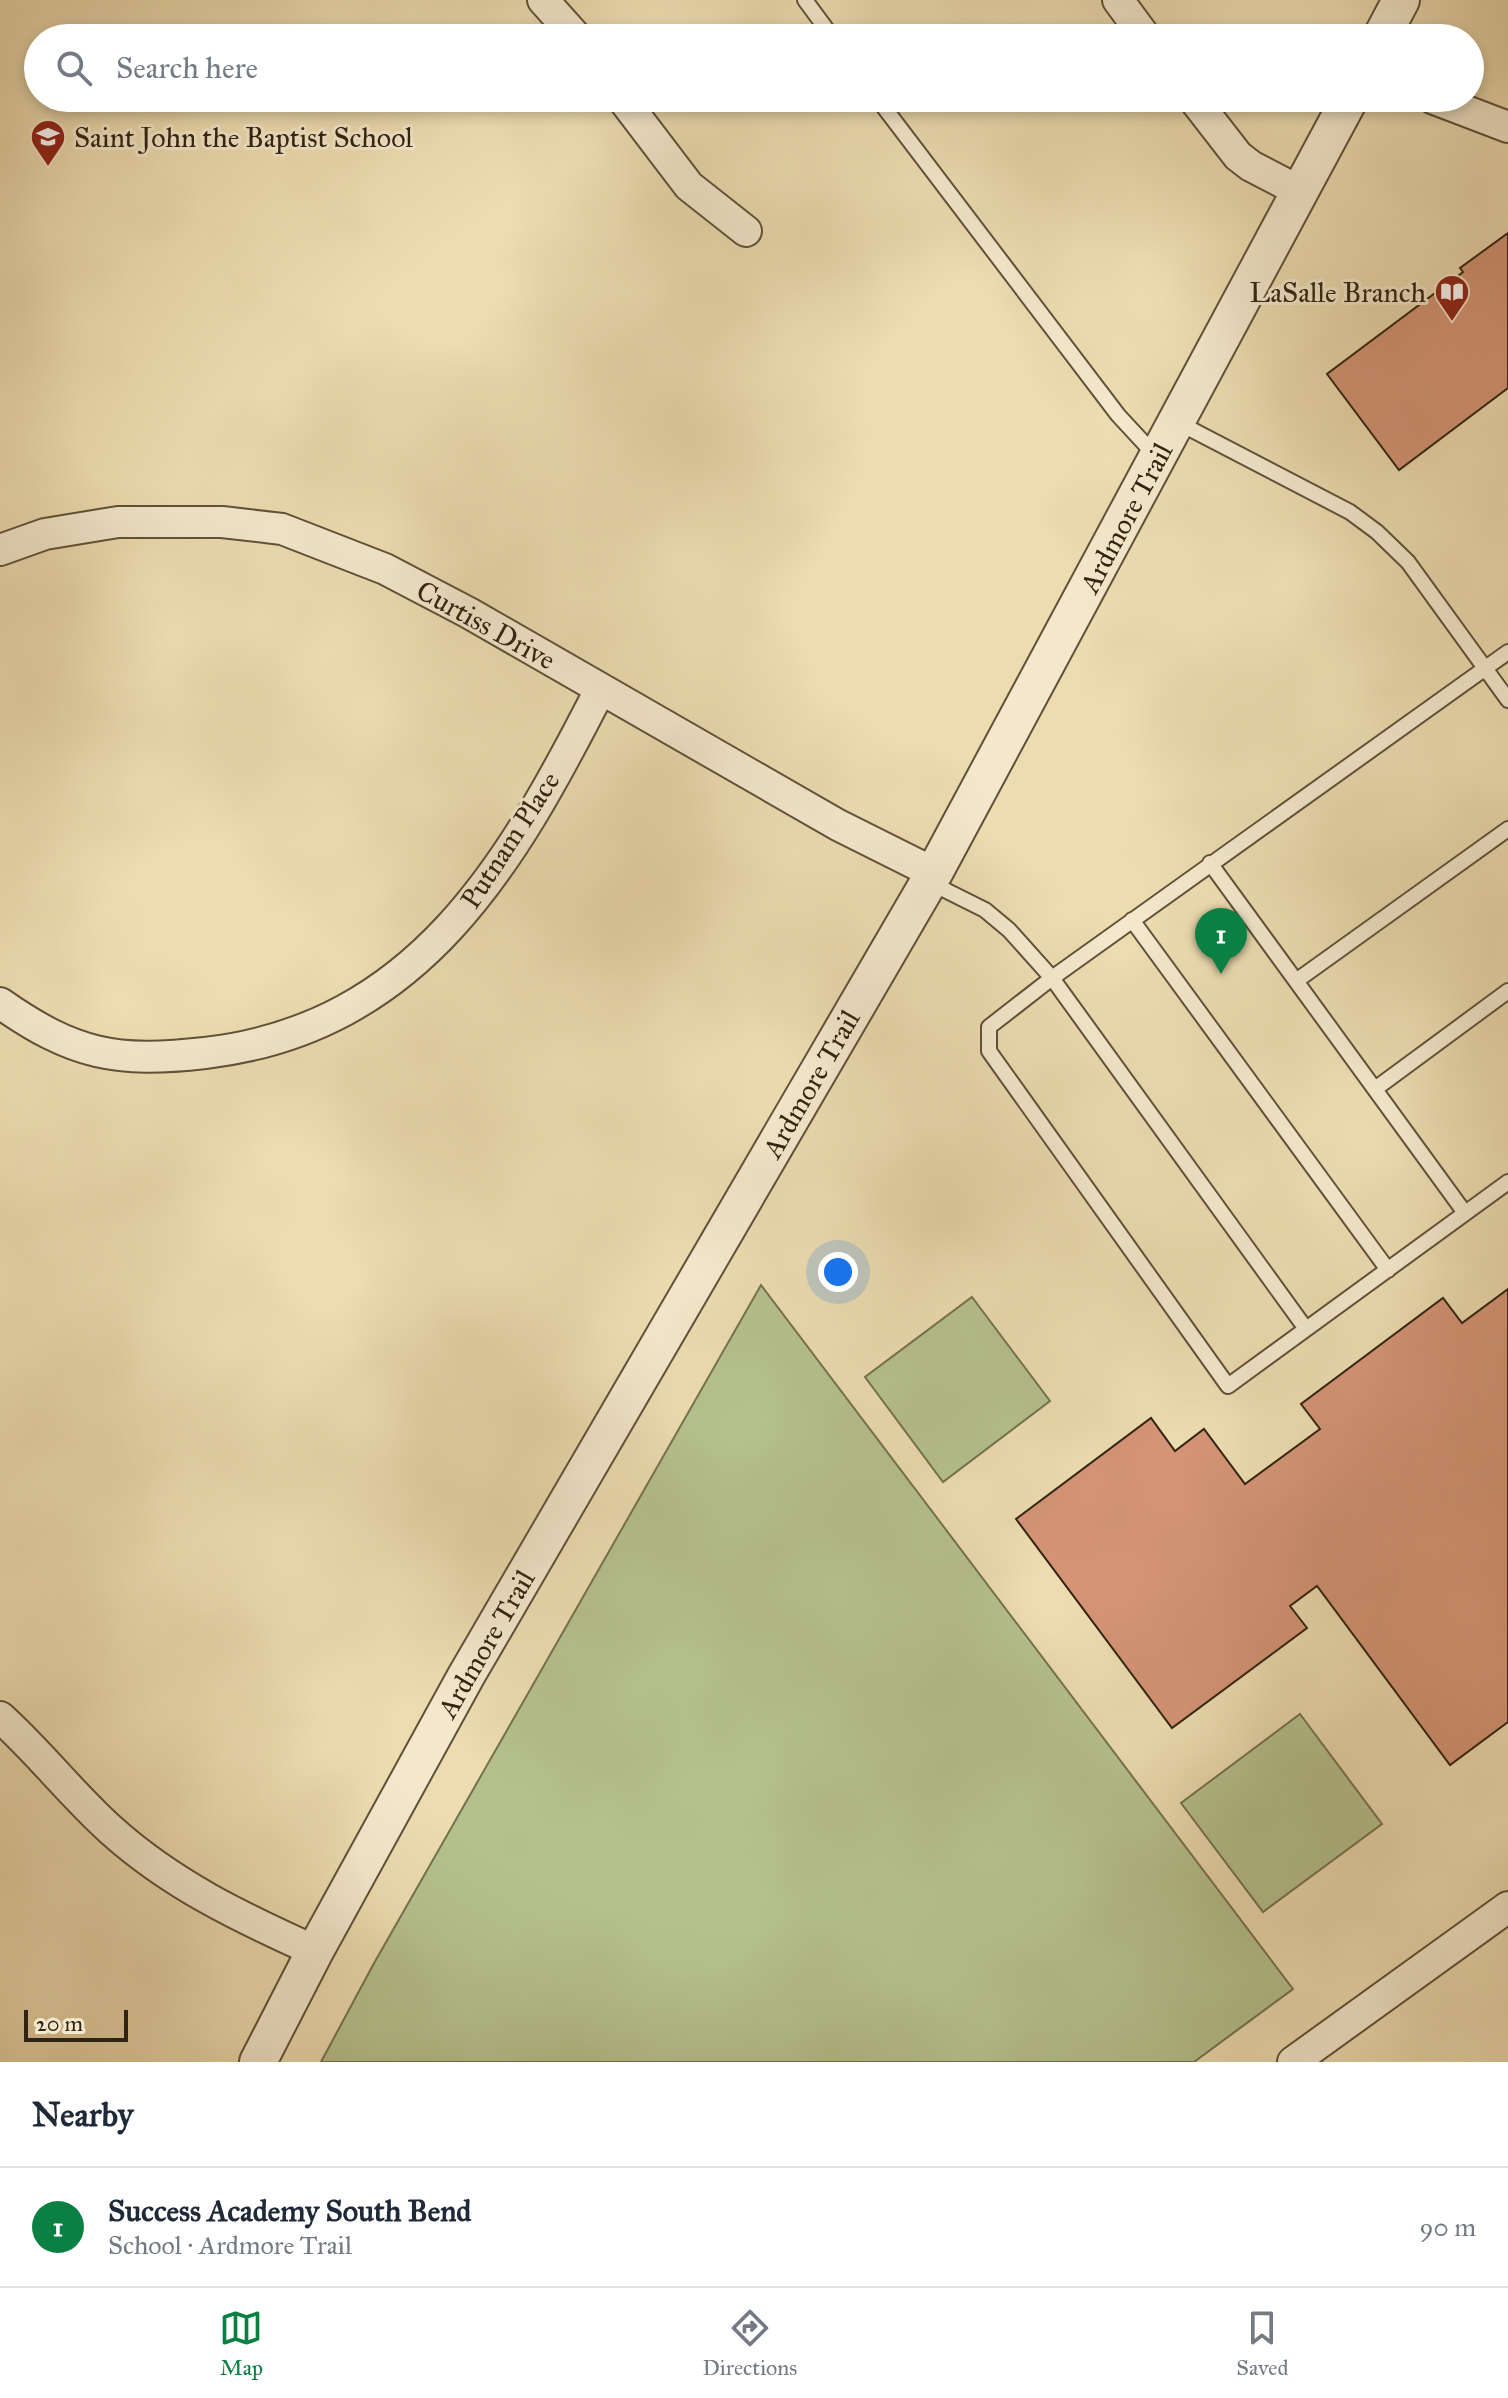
<!DOCTYPE html>
<meta charset="utf-8">
<style>
:root{--surface:#fff;--page:#f2f2f3;--text:#1f2937;--muted:#747a83;--line:#e0e1e3;--accent:#0b8043}
body{margin:0;font-family:"IM FELL Great Primer",serif;background:var(--page);color:var(--text)}
.scale{position:absolute;left:24px;bottom:20px;width:104px;box-sizing:border-box;padding-left:8px;border:4px solid #312311;border-top:0;font-size:22px;line-height:28px;white-space:nowrap;color:#312311;-webkit-text-stroke:6px #f3e8cc;paint-order:stroke}
.you{position:absolute;left:838px;top:1272px;width:28px;height:28px;margin:-20px;border:6px solid #fff;border-radius:50%;background:#1a73e8;box-shadow:0 0 0 12px #1a73e833}
.badge{display:grid;place-items:center;width:52px;height:52px;border-radius:50%;background:var(--accent);color:#fff;font-size:26px;font-weight:700}
.pin{position:absolute;translate:-50% -66px;filter:drop-shadow(0 2px 4px #0008)}
.pin::after{content:'';position:absolute;top:42px;width:28px;height:24px;background:inherit;clip-path:polygon(0 0,100% 0,50% 100%)}
.list{margin:0;padding:0;list-style:none}
h2{display:flex;justify-content:space-between;align-items:center;height:104px;margin:0;padding:0 32px;font-size:34px}
h2 small{font-size:26px;font-weight:400;color:var(--muted)}
.list li{display:grid;grid-template-columns:52px 1fr auto;gap:24px;align-items:center;box-sizing:border-box;height:120px;padding:0 32px;border-top:2px solid var(--line)}
.list b{display:block;font-size:30px;white-space:nowrap}
.list p{margin:0;font-size:26px;white-space:nowrap;color:var(--muted)}
.list em{font-size:26px;font-style:normal;color:var(--muted)}
.icon{flex:none;width:44px;height:44px;fill:none;stroke:currentColor;stroke-width:2;stroke-linecap:round;stroke-linejoin:round}
.map{position:relative;flex:none;width:1508px;height:2062px;overflow:hidden}
.search{position:absolute;background:var(--surface);box-shadow:0 4px 12px #0003;left:24px;right:24px;top:24px;height:88px;display:flex;align-items:center;gap:20px;box-sizing:border-box;padding:0 28px;border-radius:44px;color:var(--muted);font-size:30px}
.sheet{height:224px;background:var(--surface)}
nav{display:flex;justify-content:space-around;align-items:center;box-sizing:border-box;height:112px;border-top:2px solid var(--line);background:var(--surface);font-size:22px;color:var(--muted)}
nav a{display:grid;justify-items:center;gap:4px}
nav .on{color:var(--accent)}
.map>svg:first-child{display:block}
</style>
<div class="map">
<svg width="1508" height="2062" viewBox="0 0 1508 2062">
<rect width="100%" height="100%" fill="#ecdcb0"/>
<filter id="stains"><feTurbulence type="fractalNoise" baseFrequency=".0025" numOctaves="4"/><feColorMatrix values="0 0 0 0 .2 0 0 0 0 .09 0 0 0 0 .02 0 0 0 .5 -.17"/></filter>
<radialGradient id="worn" r=".72"><stop offset=".6" stop-color="#630" stop-opacity="0"/><stop offset="1" stop-color="#630" stop-opacity=".3"/></radialGradient>
<path fill="#b5c18d" stroke="#73724f" stroke-width="2" d="M 761,1285 L 1293,1989 L 1194,2062 L 321,2062 L 373,1965 Z
M 972,1297 L 1050,1401 L 943,1482 L 865,1377 Z
M 1300,1714 L 1382,1824 L 1263,1912 L 1181,1803 Z"/>
<path fill="#d49475" stroke="#312311" stroke-width="2" d="M 1508,233 L 1508,388 L 1399,470 L 1327,374 L 1463,272 L 1460,268 Z
M 1508,1289 L 1508,1722 L 1450,1765 L 1317,1586 L 1290,1606 L 1307,1628 L 1172,1728 L 1016,1519 L 1151,1418 L 1175,1451 L 1204,1429 L 1245,1484 L 1320,1429 L 1301,1404 L 1443,1298 L 1462,1323 Z"/>
<g fill="none" stroke-linecap="round" stroke-linejoin="round">
<defs>
<path id="service" d="M 805,0 L 833,38
M 877,98 L 1118,415 L 1155,455
M 1177,422 L 1350,512 L 1377,532 L 1408,562 L 1508,700
M 1508,652 L 1052,978 L 989,1027 L 989,1051 L 1228,1386 L 1508,1182
M 1210,863 L 1465,1213
M 929,882 L 985,910 L 1009,930 L 1052,978 L 1306,1329
M 1132,920 L 1388,1270
M 1296,981 L 1508,829
M 1375,1089 L 1508,991"/>
<path id="minor" d="M 543,0 L 577,38
M 1118,0 L 1146,38
M 622,98 L 689,186 L 746,231
M 1193,98 L 1238,156 L 1251,166 L 1301,192
M 1432,98 L 1508,127
M 0,550 L 45,534 L 118,522 L 222,522 L 282,529 L 385,569 L 469,613 L 838,825 L 934,873
M 0,1003 C 74,1055 116,1063 205,1053 C 419,1028 511,864 600,690
M 0,1717 C 39,1752 72,1795 111,1830 C 172,1885 242,1918 315,1951
M 1293,2062 L 1508,1907"/>
<path id="tertiary" d="M 1381,38 L 1401,0
M 258,2062 L 315,1951 L 466,1676 L 934,873 L 1350,98"/>
</defs>
<use href="#service" stroke="#605139" stroke-width="18"/>
<use href="#minor" stroke="#605139" stroke-width="34"/>
<use href="#tertiary" stroke="#605139" stroke-width="40"/>
<use href="#service" stroke="#f3e8cc" stroke-width="14"/>
<use href="#minor" stroke="#f3e8cc" stroke-width="30"/>
<use href="#tertiary" stroke="#f3e8cc" stroke-width="36"/>
</g>
<defs>
<symbol id="school-pin" viewBox="-11 -11 22 30"><path d="M0 17L-7.5 6A9.5 9.5 0 1 1 7.5 6Z" fill="#8f2418" stroke="#f3e8cc"/><path d="M0-5L7-2L0 1L-7-2ZM-4 1L0 2.5L4 1V4Q0 6-4 4Z" fill="#fff"/></symbol>
<symbol id="library-pin" viewBox="-11 -11 22 30"><path d="M0 17L-7.5 6A9.5 9.5 0 1 1 7.5 6Z" fill="#8f2418" stroke="#f3e8cc"/><path d="M-6-4Q-3-5.5-.7-3.5V5Q-3 3-6 4ZM6-4Q3-5.5 .7-3.5V5Q3 3 6 4Z" fill="#fff"/></symbol>
</defs>
<g fill-rule="evenodd">
<use href="#school-pin" x="28" y="117" width="40" height="54"/>
<use href="#library-pin" x="1432" y="272" width="40" height="54"/>
</g>
<g text-anchor="middle" dominant-baseline="central" stroke-width="6" stroke-linejoin="round" paint-order="stroke">
<g font-size="28" fill="#312311" stroke="#f3e8cc" text-anchor="start">
<text x="74" y="137">Saint John the Baptist School</text>
<text x="1426" y="292" text-anchor="end">LaSalle Branch</text>
</g>
<g font-size="28" fill="#312311" stroke="#f3e8cc">
<text transform="translate(1126 518) rotate(-62)">Ardmore Trail</text>
<text transform="translate(486 625) rotate(29)">Curtiss Drive</text>
<text transform="translate(510 840) rotate(-57)">Putnam Place</text>
<text transform="translate(811 1084) rotate(-60)">Ardmore Trail</text>
<text transform="translate(486 1644) rotate(-60)">Ardmore Trail</text>
</g>
</g>
<rect width="100%" height="100%" filter="url(#stains)"/>
<rect width="100%" height="100%" fill="url(#worn)"/>
</svg>
<div class="scale">20 m</div>
<div class="you"></div>
<div class="pin badge" style="left:1221px;top:974px">1</div>
<div class="search"><svg class="icon" aria-label="search" viewBox="0 0 24 24"><circle cx="10" cy="10" r="6"/><path d="M15 15l6 6"/></svg>Search here</div>
</div>
<section class="sheet">
<h2>Nearby<small></small></h2>
<ul class="list">
<li><span class="badge">1</span><div><b>Success Academy South Bend</b><p>School · Ardmore Trail</p></div><em>90 m</em></li>
</ul>
</section>
<nav>
<a class="on"><svg class="icon" aria-label="map" viewBox="0 0 24 24"><path d="M3 6l6-2 6 2 6-2v14l-6 2-6-2-6 2zM9 4v14M15 6v14"/></svg>Map</a>
<a><svg class="icon" aria-label="directions" viewBox="0 0 24 24"><path d="M12 3l9 9-9 9-9-9zM9 14v-3h6M13 9l2 2-2 2"/></svg>Directions</a>
<a><svg class="icon" aria-label="saved" viewBox="0 0 24 24"><path d="M7 4h10v16l-5-4-5 4z"/></svg>Saved</a>
</nav>
